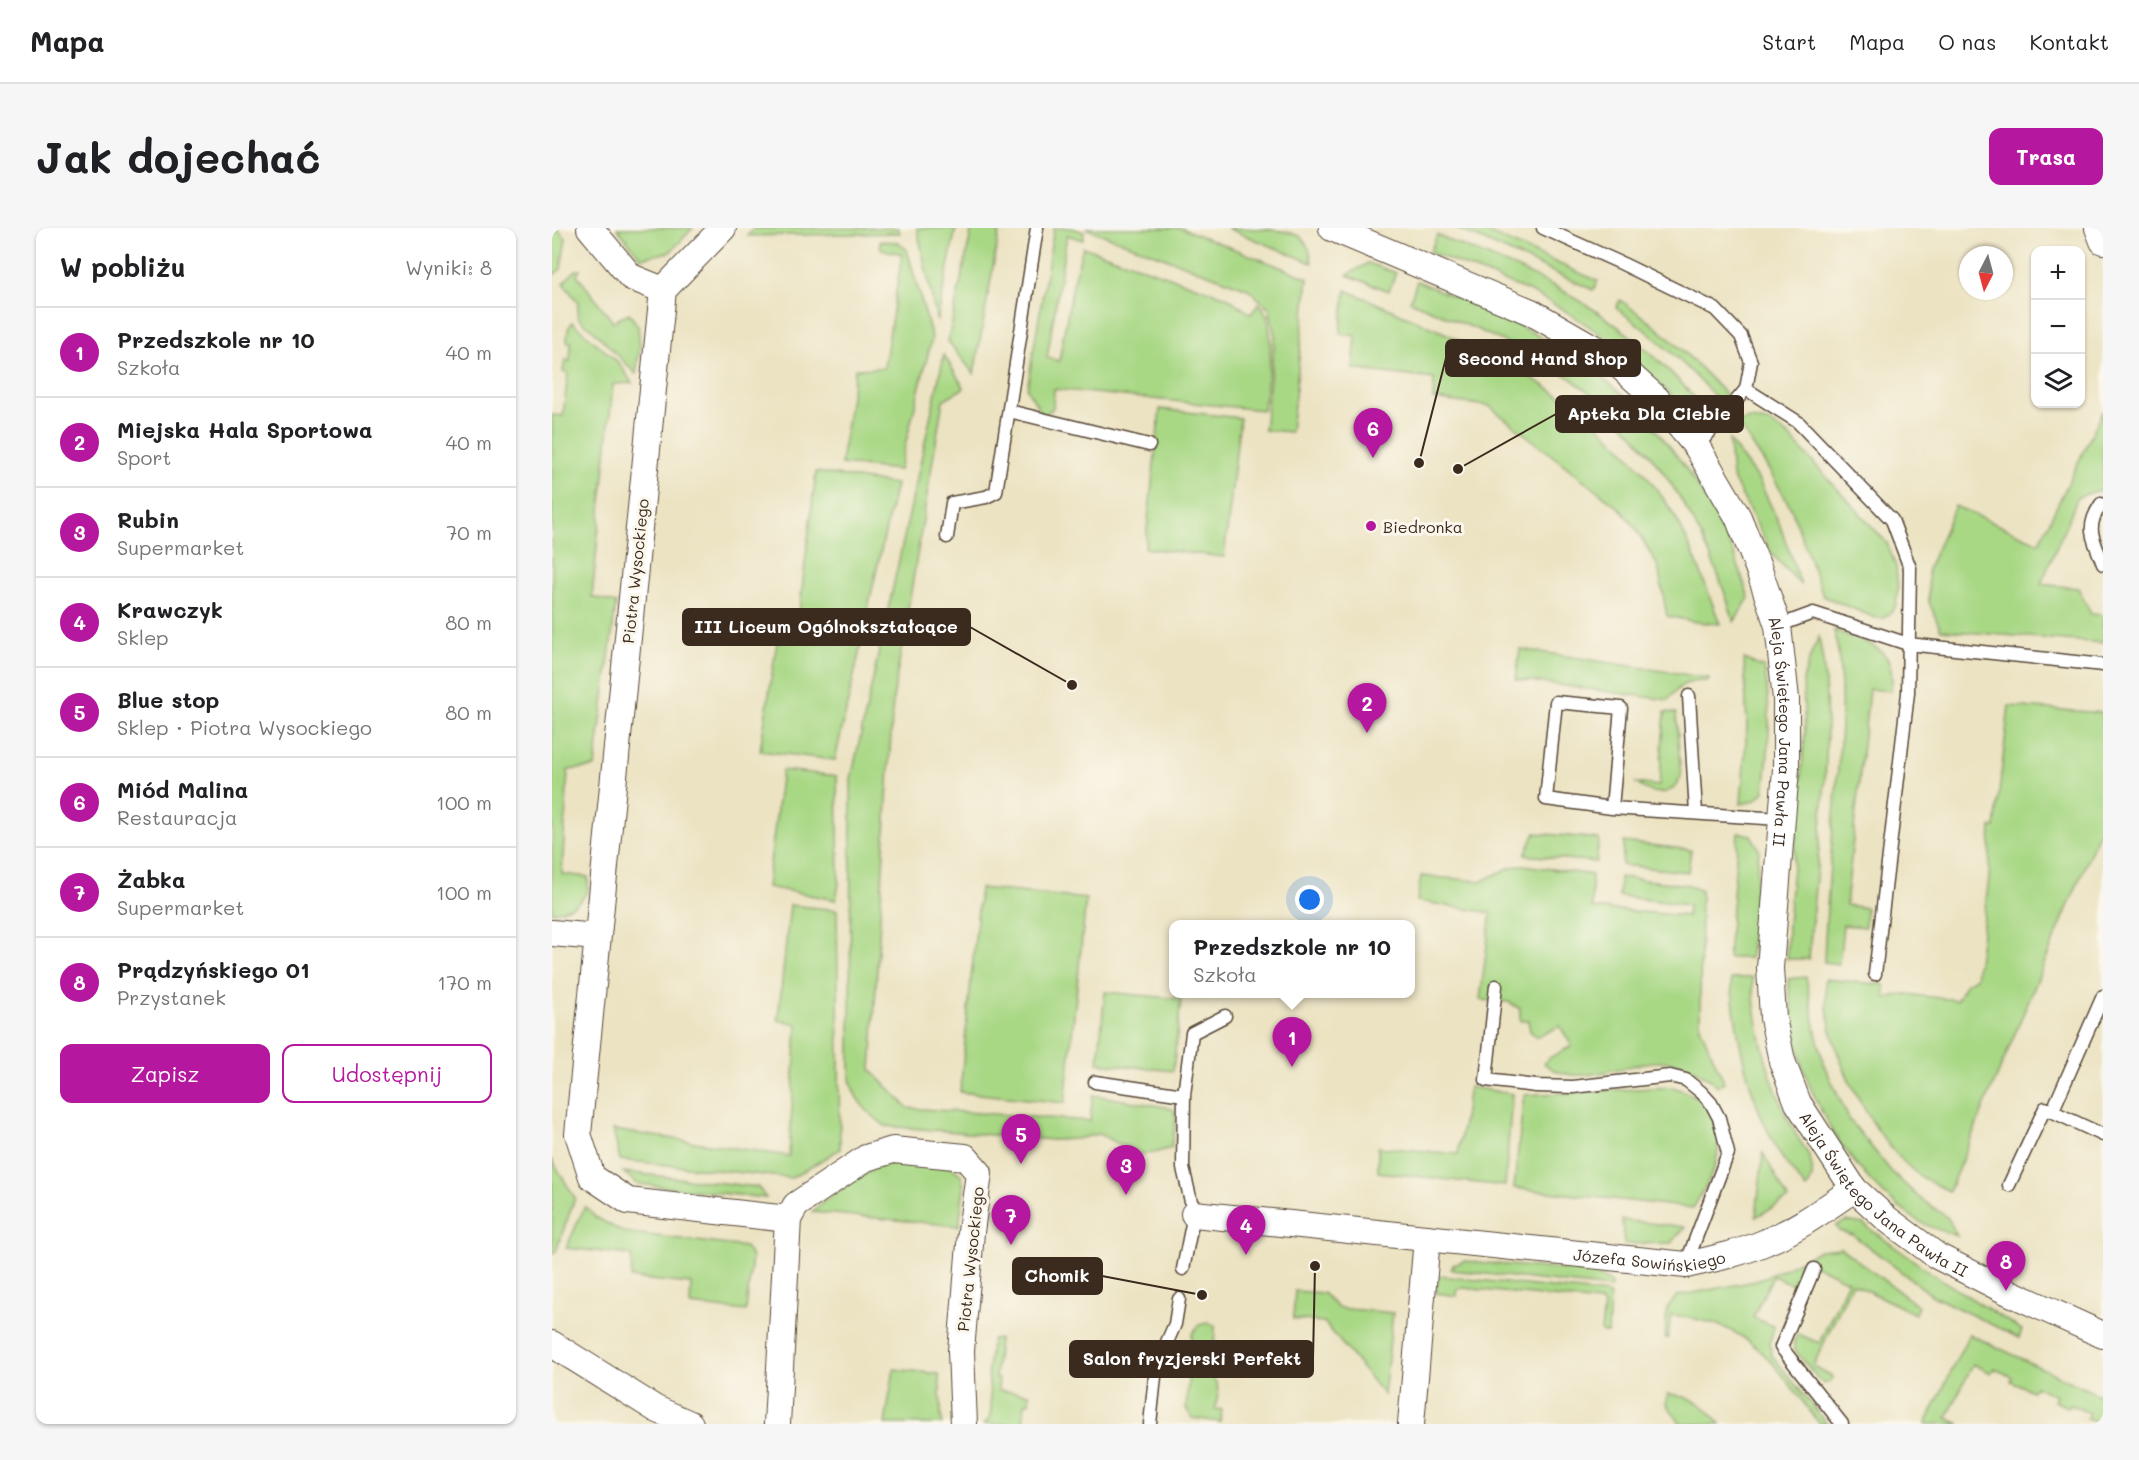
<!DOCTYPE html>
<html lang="pl">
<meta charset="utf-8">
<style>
:root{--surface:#fff;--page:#f6f6f6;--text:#202124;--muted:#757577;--line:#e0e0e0;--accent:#b5179e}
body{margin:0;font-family:Mali,sans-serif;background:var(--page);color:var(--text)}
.controls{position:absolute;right:18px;top:18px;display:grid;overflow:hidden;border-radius:12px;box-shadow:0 2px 4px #0004}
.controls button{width:54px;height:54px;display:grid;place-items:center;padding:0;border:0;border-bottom:2px solid var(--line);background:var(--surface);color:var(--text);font:30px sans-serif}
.compass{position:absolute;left:1407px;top:18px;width:54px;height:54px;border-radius:50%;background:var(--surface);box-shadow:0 2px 4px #0004;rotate:186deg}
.you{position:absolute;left:758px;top:672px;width:21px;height:21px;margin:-15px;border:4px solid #fff;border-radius:50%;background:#1a73e8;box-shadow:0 0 0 9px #1a73e833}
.badge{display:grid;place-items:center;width:39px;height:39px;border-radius:50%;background:var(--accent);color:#fff;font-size:20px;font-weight:700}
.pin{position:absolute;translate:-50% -50px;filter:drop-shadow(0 2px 3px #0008)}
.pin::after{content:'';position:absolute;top:32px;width:21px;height:18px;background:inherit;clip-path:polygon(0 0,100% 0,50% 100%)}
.popup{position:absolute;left:617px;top:692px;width:246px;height:78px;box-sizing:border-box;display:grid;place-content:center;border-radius:12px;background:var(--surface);filter:drop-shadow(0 2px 4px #0005);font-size:20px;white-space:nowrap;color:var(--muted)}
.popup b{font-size:22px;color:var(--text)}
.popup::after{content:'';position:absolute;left:50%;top:100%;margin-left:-12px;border:12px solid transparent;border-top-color:var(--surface)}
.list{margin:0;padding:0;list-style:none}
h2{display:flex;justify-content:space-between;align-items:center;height:78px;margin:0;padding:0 24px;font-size:26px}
h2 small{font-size:20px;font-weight:400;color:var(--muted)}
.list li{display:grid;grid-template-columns:39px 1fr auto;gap:18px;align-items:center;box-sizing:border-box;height:90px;padding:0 24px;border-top:2px solid var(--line)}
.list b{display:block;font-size:22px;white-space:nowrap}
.list p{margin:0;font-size:20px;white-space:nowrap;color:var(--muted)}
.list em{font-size:20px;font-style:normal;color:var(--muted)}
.actions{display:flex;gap:12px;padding:18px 24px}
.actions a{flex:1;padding:14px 0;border:2px solid var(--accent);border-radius:12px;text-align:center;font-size:21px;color:var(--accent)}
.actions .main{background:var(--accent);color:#fff}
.icon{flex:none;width:33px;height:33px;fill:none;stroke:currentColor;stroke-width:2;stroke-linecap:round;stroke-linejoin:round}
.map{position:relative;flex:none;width:1551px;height:1196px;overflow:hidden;border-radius:12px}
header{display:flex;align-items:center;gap:36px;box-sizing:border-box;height:84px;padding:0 30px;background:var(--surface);border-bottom:2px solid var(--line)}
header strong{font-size:28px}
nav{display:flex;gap:33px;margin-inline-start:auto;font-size:21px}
.intro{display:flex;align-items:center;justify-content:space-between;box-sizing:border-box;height:144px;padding:0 36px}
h1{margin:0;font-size:42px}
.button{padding:15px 27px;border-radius:12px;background:var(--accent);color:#fff;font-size:21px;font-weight:700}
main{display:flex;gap:36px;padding:0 36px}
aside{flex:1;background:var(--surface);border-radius:12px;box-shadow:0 2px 4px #0004}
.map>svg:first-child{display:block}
</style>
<header>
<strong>Mapa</strong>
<nav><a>Start</a><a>Mapa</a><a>O nas</a><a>Kontakt</a></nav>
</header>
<div class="intro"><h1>Jak dojechać</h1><a class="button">Trasa</a></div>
<main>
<aside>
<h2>W pobliżu<small>Wyniki: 8</small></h2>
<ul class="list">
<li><span class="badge">1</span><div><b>Przedszkole nr 10</b><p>Szkoła</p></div><em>40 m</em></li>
<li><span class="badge">2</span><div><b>Miejska Hala Sportowa</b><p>Sport</p></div><em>40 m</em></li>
<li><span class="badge">3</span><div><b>Rubin</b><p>Supermarket</p></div><em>70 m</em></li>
<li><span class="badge">4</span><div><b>Krawczyk</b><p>Sklep</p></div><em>80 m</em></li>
<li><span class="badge">5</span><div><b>Blue stop</b><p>Sklep · Piotra Wysockiego</p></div><em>80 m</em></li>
<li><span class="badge">6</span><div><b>Miód Malina</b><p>Restauracja</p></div><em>100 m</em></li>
<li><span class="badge">7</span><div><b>Żabka</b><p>Supermarket</p></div><em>100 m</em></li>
<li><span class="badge">8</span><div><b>Prądzyńskiego 01</b><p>Przystanek</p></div><em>170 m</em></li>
</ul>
<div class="actions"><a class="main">Zapisz</a><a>Udostępnij</a></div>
</aside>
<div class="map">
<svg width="1551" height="1196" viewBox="0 0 1551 1196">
<rect width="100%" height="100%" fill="#fbf7ec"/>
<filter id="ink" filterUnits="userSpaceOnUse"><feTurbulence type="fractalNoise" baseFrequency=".0167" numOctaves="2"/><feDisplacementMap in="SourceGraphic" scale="12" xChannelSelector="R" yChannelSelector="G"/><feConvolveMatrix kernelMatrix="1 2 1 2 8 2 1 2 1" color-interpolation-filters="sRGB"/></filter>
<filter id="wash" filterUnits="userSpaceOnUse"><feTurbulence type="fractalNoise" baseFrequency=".008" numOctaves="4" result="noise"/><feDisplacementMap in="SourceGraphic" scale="24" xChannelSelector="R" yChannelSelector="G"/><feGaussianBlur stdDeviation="1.35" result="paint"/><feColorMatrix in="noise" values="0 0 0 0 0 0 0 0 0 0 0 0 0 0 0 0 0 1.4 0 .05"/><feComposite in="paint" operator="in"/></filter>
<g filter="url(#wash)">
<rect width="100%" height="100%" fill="#ece3c2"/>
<path fill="#a9d885" stroke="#728152" stroke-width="1.5" d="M 0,0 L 4,0 L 14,10 L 9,41 L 0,48 Z
M 65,0 L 141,0 L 118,24 L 89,30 Z
M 203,0 L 346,0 L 348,5 L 195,8 Z
M 364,0 L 404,0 L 385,93 L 365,0 Z
M 420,0 L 448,0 L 422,146 L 396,113 Z
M 502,0 L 520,0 L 532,4 L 531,12 L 515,7 L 495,130 L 507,133 L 520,61 L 531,19 L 675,69 L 699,86 L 707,75 C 728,97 715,152 711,182 L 502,161 L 501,180 L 491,188 L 475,161 Z
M 533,0 L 629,0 L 756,50 L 739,204 L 712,202 L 723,108 L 717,80 L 696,61 Z
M 675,0 C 694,0 735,0 749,9 C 756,15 759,26 760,35 Z
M 904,0 L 926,0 L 1046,53 L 1041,62 Z
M 885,7 C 923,24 964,38 1000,57 C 1058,87 1108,129 1150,178 L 1129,176 L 1085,134 L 1046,104 L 1012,82 L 979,64 L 878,24 Z
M 328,13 L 346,14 L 355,22 L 380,110 L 347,242 L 289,236 L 303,141 L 332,140 L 350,26 L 329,21 Z
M 816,35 L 844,45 L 837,63 L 795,47 Z
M 24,42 L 28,42 L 25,47 L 61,94 L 77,85 L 86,98 L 88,119 L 84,146 L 41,102 L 26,90 L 26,74 L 11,55 Z
M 865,53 C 898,67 932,81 965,97 C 1009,118 1054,148 1087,183 C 1117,214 1144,253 1165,290 C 1180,315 1188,343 1197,370 L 1182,394 C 1151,286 1084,182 982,128 C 942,107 899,91 858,73 Z
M 794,62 C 919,117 1038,158 1117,279 C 1140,315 1153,357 1168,396 L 1144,394 L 1115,388 L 1106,338 L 1083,299 L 1067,280 L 937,178 L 881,171 L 882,151 L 801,141 L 804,108 L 788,106 Z
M 1068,72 C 1109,100 1141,131 1175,168 L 1170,176 C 1135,138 1106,110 1064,80 Z
M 20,94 L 67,135 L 80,155 L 61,156 L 40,369 L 64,375 L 43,539 L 16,542 L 10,646 L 36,649 C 36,653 37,660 35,664 C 29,676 12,683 0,684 L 0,187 L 11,188 L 16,145 L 11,144 L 13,132 L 18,133 L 19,114 L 15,114 L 16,101 Z
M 392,127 L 412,160 L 391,172 L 341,471 L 319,842 L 356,880 L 538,893 L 541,867 L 614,879 L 622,882 L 624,892 L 619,920 L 602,925 L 588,926 L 547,906 L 524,911 L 500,912 L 333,898 C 315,884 302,873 298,850 L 299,551 Z
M 608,181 L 688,190 L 672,329 L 593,320 Z
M 1551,183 L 1551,261 L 1526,269 L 1489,356 L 1526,360 L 1539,386 L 1551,387 L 1551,415 L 1389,402 L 1377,374 L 1376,341 L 1403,278 L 1487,315 Z
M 1199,191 L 1219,195 L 1236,207 L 1335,315 L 1344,339 L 1346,360 L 1344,377 L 1339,385 L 1331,390 L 1323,390 L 1271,368 L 1239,280 L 1214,237 L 1185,194 Z
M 1177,212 L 1207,253 L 1227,295 L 1249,357 L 1220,326 L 1180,248 Z
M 264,244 L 344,256 L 311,402 L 246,395 Z
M 1282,402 C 1318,417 1345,417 1339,463 L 1317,461 L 1294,677 L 1314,680 L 1313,699 L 1291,697 L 1287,736 L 1272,734 C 1274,681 1279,628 1283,575 C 1288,517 1295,460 1282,402 Z
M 226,408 L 310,412 L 283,532 L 208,523 Z
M 1267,409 C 1287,511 1263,627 1257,731 L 1235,731 L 1236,696 L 1253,504 L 1251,452 L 1259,426 Z
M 968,421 L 1157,450 L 1156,453 C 1135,453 1129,455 1116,472 L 964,451 Z
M 1192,431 L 1212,440 C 1220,480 1217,523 1212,564 L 1202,573 L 1189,576 L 1195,498 Z
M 1457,478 L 1551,485 L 1551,595 L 1397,963 C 1387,958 1377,954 1368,948 C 1327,918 1286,842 1277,792 C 1274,779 1274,765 1273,751 L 1333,757 L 1333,770 L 1353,766 L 1405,772 L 1414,755 L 1424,750 L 1437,650 L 1439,599 L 1443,600 Z
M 1113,484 L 1124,485 L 1129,549 C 1120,570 1100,568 1084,555 L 1107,558 Z
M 230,542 L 285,548 L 287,655 L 284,672 L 215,659 Z
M 983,605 L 1047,611 L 1044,634 L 973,627 Z
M 1186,605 L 1199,607 L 1207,621 L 1198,730 L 1176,730 Z
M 1072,614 L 1139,622 L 1136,644 L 1070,637 Z
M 971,637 L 1040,647 L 1040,680 L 1135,688 L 1136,677 L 1067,668 L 1068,649 L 1137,657 L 1149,663 L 1148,799 L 1172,854 L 1166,858 C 1154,848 1141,839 1126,835 C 1085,825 1028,867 992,835 L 997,830 L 1020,818 L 1008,798 L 985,809 L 978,803 L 976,792 L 968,793 L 968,781 L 957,774 L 928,772 L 939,685 L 865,673 L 869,648 L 930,653 L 957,640 Z
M 428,660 L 534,671 L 513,875 L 408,864 Z
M 238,677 L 285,682 L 288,921 L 240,950 L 68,932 L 61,902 L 237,928 L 245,796 L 226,792 Z
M 1200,749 C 1203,791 1211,831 1227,870 C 1231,881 1236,892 1242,903 C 1248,915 1259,926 1260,940 C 1261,947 1259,955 1254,961 C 1246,950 1236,939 1229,928 C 1197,874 1184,812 1179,751 Z
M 1254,749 L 1265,809 L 1272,837 L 1297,891 L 1338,942 L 1365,968 L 1396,990 L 1405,1008 C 1392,1003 1374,999 1363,991 C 1318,961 1281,912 1260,863 C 1244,829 1240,788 1236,751 Z
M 553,764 L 629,771 L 621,843 L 546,835 Z
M 917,859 L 960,866 L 953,958 L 826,944 L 826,919 L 906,926 Z
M 1121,859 C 1147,868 1158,874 1165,902 C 1171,932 1156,955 1141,980 L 962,960 L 972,867 Z
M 1211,925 L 1236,971 L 1204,989 Z
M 0,932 L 23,970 L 4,1023 L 0,1026 Z
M 335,934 L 397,937 L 409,947 L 412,959 L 407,998 L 260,984 C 281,964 309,947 335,934 Z
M 71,944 L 206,959 L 214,970 L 86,956 Z
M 33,978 L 43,989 L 71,1004 L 193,1019 L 200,1029 L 194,1083 L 138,1077 L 139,1056 L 79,1050 L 80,1027 L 14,1020 Z
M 1070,992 L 1133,999 L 1119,1015 L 1072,1016 Z
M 1294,993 L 1311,996 L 1380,1046 L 1470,1102 L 1467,1110 L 1381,1068 L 1301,1007 L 1287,1003 L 1284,998 Z
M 1289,1020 L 1366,1078 L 1363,1086 L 1300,1055 L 1261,1138 L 1281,1149 L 1278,1154 L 1272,1156 L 1267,1152 L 1242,1121 L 1242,1113 L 1246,1106 L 1267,1115 L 1296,1053 L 1255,1033 L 1243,1057 L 1221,1048 L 1201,1089 L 1222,1099 L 1218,1114 L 1219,1126 L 1275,1196 L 1268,1196 C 1241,1163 1217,1120 1178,1102 C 1160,1093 1139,1090 1119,1087 L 1116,1110 L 1113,1110 L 1115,1080 L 1125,1068 L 1204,1053 L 1236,1039 L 1268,1022 Z
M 912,1033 L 1038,1044 L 1057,1053 L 1060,1058 L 1057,1060 L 900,1042 L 899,1041 L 901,1037 Z
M 889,1048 L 1056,1066 L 1058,1069 L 1056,1105 L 1050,1105 L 1049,1103 L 1052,1077 L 1047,1074 L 911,1060 L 905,1061 L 905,1068 L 884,1065 L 886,1050 Z
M 743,1063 L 771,1065 L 786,1080 L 841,1085 L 832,1167 L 772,1094 L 741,1091 Z
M 655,1095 L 663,1097 L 661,1151 L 665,1155 L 666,1166 L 663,1181 L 670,1182 L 668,1194 L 640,1190 L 634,1180 L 640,1106 L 647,1097 Z
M 1417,1106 L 1551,1169 L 1551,1196 L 1535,1190 L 1537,1185 L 1517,1176 L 1515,1179 L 1502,1173 L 1504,1168 L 1483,1158 L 1480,1163 L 1459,1153 L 1460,1149 L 1442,1140 L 1439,1145 L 1421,1136 L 1395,1190 L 1408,1196 L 1374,1196 Z
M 440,1111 L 447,1111 L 443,1150 L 447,1151 L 446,1162 L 478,1166 L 477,1175 L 473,1175 L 471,1196 L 432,1196 L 437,1191 L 439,1182 L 436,1142 Z
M 342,1141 L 387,1146 L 390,1196 L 333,1196 Z
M 1116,1166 C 1142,1169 1152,1176 1168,1196 L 1129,1196 L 1114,1176 Z"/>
</g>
<g filter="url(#ink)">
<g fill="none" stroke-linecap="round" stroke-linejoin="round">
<defs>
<path id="lane" d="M 991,0 L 1071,36 L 1163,81 L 1189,108 L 1199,134 L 1194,161 L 1145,219
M 1194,161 L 1246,194 L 1340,292 L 1358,340 L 1356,465 L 1323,746
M 457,183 L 597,217
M 1549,276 C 1532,301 1542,311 1551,336
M 395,309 L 400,275 L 434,269 L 444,264 L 485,0
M 1226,398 L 1261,385 L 1356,416 L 1551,437
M 1137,468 L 1144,585
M 1060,580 L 1069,480 L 1004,474 L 994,571 L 1060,580 L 1228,591
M 944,758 L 934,852 L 984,858 L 1021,859 L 1118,848 L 1134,852 L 1149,864 L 1159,875 L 1167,890 L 1176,925 L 1134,1036
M 543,854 L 632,867
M 1500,884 L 1551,768
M 1457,957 L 1493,880 L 1551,907
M 631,1041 L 642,986 L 631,940 L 632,867 L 640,805 L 673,788
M 1262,1041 L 1229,1119 L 1290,1196
M 598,1196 L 604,1139 L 623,1096 L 627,1071"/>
<g id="street">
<path d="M 38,0 L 79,49 L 111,62"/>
<path d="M 171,0 L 111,62 L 26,906 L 40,949 L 76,973 L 236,991"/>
<path id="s1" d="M 780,0 L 979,84 L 1059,130 L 1105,171 L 1145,219 L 1186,289 L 1207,342 L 1226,398 L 1234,471 L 1234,541 L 1218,740 L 1221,790 L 1230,833 L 1246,875 L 1302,961 L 1335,991 L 1385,1028 L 1454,1063 L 1551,1107"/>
<path d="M 1546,0 L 1551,13"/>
<path d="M 0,705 L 45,709"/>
<path id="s2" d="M 642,986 L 1134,1037 C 1161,1031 1189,1025 1214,1014 C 1246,1001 1274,980 1302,961"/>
<path d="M 0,1116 L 104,1181 L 138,1196"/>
<path d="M 225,1196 L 236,991 L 244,977 L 314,930 L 341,922 L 413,929 L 427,945 L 419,1004 L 409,1123 L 412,1196"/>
<path d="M 859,1196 L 875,1010"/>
</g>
</defs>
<use href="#lane" stroke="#564637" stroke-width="15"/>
<use href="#street" stroke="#564637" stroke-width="28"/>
<use href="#lane" stroke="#fff" stroke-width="12"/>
<use href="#street" stroke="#fff" stroke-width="26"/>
</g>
</g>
<circle fill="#b5179e" stroke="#fbf7ec" stroke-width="2" cx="819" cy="298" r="6"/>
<g text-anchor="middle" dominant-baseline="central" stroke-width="6" stroke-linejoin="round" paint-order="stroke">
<g font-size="16" fill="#3b2a1e" stroke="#fbf7ec" text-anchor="start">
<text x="831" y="298">Biedronka</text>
</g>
<g font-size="16" fill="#3b2a1e" stroke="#fbf7ec">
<text transform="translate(83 343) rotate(-84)">Piotra Wysockiego</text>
<text stroke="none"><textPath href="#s1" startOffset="735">Aleja Świętego Jana Pawła II</textPath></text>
<text stroke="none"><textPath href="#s1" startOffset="1239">Aleja Świętego Jana Pawła II</textPath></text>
<text stroke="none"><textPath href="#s2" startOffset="458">Józefa Sowińskiego</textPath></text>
<text transform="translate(418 1031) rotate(-84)">Piotra Wysockiego</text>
</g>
</g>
<path fill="none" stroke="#3b2a1e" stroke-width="2" d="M867 235L894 130M906 241L1004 186M520 457L418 399M650 1067L550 1048M763 1038L761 1131"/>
<g fill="#3b2a1e" stroke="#fbf7ec" stroke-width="2">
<circle cx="867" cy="235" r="6"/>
<circle cx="906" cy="241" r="6"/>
<circle cx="520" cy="457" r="6"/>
<circle cx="650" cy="1067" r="6"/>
<circle cx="763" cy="1038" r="6"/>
</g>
<g fill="#3b2a1e" stroke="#3b2a1e" stroke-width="2">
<rect x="894" y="112" width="194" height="36" rx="6"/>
<rect x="1004" y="168" width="187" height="36" rx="6"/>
<rect x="131" y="381" width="287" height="36" rx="6"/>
<rect x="461" y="1030" width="89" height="36" rx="6"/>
<rect x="518" y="1113" width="243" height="36" rx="6"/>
</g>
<g font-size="18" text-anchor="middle" font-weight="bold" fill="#fff">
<text x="991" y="137">Second Hand Shop</text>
<text x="1097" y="192">Apteka Dla Ciebie</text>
<text x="274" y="405">III Liceum Ogólnokształcące</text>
<text x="505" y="1054">Chomik</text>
<text x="640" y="1137">Salon fryzjerski Perfekt</text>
</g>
</svg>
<div class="controls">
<button>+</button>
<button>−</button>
<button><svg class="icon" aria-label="layers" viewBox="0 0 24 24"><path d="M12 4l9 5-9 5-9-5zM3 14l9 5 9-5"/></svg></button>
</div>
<svg class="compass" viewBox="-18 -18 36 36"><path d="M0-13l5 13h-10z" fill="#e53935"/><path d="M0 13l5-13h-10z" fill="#757577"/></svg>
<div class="you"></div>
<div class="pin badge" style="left:740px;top:839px">1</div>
<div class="popup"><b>Przedszkole nr 10</b>Szkoła</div>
<div class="pin badge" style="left:815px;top:505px">2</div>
<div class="pin badge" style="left:574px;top:967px">3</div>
<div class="pin badge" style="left:694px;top:1027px">4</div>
<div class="pin badge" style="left:469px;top:936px">5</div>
<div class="pin badge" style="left:821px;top:230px">6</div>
<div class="pin badge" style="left:459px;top:1017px">7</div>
<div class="pin badge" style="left:1454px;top:1063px">8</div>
</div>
</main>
